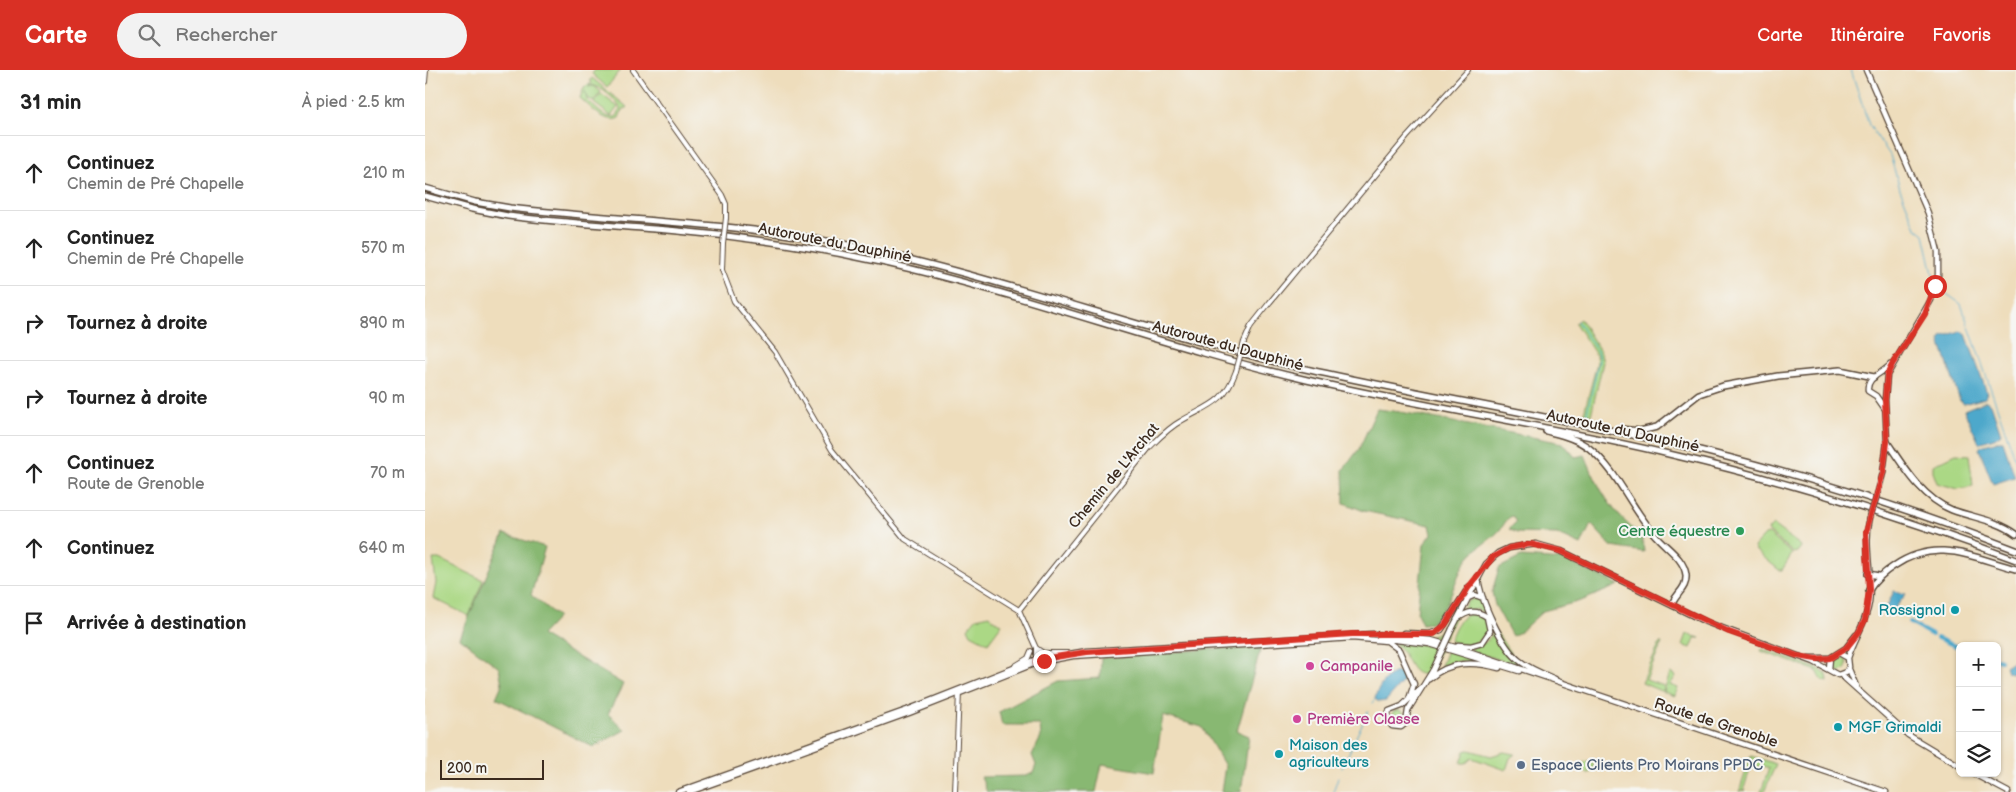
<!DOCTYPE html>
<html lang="fr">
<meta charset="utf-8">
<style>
:root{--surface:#fff;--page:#f2f2f2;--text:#222;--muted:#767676;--line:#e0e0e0;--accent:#d93025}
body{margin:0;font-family:"Balsamiq Sans",sans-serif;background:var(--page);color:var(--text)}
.controls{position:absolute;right:15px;bottom:15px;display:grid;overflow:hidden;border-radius:8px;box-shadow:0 1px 4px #0004}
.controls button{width:45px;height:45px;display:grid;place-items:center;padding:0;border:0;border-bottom:1px solid var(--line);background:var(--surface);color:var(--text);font:25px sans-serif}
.scale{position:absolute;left:15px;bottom:12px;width:104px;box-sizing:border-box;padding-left:5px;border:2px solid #3b2a1e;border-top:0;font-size:14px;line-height:18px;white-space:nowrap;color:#3b2a1e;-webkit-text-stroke:4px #f6f6f2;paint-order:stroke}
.stop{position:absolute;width:15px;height:15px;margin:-11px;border:4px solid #d93025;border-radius:50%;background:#fff}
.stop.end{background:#d93025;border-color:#fff;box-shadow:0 1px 5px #0008}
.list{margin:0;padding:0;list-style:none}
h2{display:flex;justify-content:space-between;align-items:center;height:65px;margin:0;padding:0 20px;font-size:21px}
h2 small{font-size:16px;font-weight:400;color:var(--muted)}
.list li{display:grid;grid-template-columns:32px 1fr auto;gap:15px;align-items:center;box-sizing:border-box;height:75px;padding:0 20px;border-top:1px solid var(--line)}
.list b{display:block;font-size:19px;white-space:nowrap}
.list p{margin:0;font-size:16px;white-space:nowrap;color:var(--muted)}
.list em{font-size:16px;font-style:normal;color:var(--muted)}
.icon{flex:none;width:28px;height:28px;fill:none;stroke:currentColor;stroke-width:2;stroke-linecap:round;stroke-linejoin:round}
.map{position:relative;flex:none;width:1591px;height:722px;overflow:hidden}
header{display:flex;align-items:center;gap:30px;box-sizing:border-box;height:70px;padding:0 25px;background:var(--accent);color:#fff}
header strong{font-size:24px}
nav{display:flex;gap:28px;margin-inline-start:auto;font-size:18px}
.search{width:350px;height:45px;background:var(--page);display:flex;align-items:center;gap:12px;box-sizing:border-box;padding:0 18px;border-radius:28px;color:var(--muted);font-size:19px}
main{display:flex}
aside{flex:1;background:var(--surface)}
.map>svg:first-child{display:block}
</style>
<header>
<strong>Carte</strong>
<div class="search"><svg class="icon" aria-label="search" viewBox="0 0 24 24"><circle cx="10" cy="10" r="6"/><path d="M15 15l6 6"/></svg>Rechercher</div>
<nav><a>Carte</a><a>Itinéraire</a><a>Favoris</a></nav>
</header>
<main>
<aside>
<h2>31 min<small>À pied · 2.5 km</small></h2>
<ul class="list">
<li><svg class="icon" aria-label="ahead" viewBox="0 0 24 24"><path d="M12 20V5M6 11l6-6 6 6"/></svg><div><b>Continuez</b><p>Chemin de Pré Chapelle</p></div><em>210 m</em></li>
<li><svg class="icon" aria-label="ahead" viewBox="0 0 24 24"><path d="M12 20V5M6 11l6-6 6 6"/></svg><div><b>Continuez</b><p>Chemin de Pré Chapelle</p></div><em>570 m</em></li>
<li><svg class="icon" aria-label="right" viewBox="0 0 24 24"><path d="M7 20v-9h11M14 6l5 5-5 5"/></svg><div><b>Tournez à droite</b></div><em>890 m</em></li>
<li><svg class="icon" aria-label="right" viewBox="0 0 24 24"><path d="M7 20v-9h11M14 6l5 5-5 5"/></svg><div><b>Tournez à droite</b></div><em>90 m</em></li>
<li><svg class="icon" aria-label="ahead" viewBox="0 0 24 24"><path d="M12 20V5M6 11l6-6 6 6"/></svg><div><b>Continuez</b><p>Route de Grenoble</p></div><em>70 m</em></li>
<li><svg class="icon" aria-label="ahead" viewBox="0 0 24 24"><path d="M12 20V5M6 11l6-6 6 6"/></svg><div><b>Continuez</b></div><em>640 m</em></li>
<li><svg class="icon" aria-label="arrive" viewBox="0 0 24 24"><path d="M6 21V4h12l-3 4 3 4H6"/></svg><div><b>Arrivée à destination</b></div></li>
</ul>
</aside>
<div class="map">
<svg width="1591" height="722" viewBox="0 0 1591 722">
<rect width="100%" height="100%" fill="#f6f6f2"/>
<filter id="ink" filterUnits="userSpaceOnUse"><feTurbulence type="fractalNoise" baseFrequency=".02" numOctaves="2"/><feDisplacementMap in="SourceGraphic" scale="10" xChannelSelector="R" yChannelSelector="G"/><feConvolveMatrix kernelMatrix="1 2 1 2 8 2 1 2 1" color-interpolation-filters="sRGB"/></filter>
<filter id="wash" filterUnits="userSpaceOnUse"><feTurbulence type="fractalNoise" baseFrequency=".0096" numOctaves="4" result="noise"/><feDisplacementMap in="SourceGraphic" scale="20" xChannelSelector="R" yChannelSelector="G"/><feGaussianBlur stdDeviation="1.12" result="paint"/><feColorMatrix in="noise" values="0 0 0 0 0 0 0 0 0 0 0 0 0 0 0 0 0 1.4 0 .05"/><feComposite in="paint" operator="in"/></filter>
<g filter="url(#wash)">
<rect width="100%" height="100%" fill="#eeddbc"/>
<path fill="#abd885" stroke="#738152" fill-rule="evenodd" d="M 170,0 L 196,0 L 182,17 L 167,4 Z
M 167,8 L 202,37 L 200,39 L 198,38 L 194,48 C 180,55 165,36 155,28 L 159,17 L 167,13 L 165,10 ZM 166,15 C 175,16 193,30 195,39 L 192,46 C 181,51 170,37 162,30 L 160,21 L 161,26 L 168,32 L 176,22 L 169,16 L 163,17 Z
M 176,24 L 193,37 L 186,46 L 169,33 Z
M 1155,249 L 1175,281 L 1178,292 L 1166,345 L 1159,343 L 1172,293 L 1171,285 L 1150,253 Z
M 1531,384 L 1544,385 L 1548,416 L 1533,419 L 1512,413 L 1508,402 L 1508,395 Z
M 1348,455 L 1375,475 L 1376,477 L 1372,482 L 1368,483 L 1344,462 L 1343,460 Z
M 1344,464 L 1367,484 L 1357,500 L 1354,500 L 1330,480 L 1329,477 L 1340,465 Z
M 8,489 L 14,489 L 58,510 L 44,546 L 8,528 L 11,513 Z
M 1052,527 L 1056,529 L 1063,547 L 1053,539 L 1037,542 L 1042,532 Z
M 1035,534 L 1020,569 L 1004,566 L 1013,563 Z
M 1046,543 L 1058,547 L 1063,560 C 1052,576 1044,577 1025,571 C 1029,559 1033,548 1046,543 Z
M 565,545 L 568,550 L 577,554 L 563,573 L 546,564 L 543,558 L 551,548 Z
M 1068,562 L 1072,563 L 1094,596 L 1047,581 L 1046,578 L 1061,572 Z
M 1262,564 L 1275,568 L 1270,568 L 1266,578 L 1258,575 Z
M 970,570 L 1016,578 L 1003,604 C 987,607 985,593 978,583 C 975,578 970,575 970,570 Z
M 1235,573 L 1237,573 L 1221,610 L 1239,616 L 1238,622 L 1217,613 Z
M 1337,579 L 1394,599 L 1402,605 L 1403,612 L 1397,610 L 1392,601 L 1336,581 Z
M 1022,580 L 1066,593 L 1033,591 L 1016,596 Z
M1406 594a8 8 0 1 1 16 0a8 8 0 1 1-16 0Z
M 1245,603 L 1251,606 L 1245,615 L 1253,618 L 1250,626 L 1239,622 Z
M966 647a7 7 0 1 1 14 0a7 7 0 1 1-14 0Z
M 1044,680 L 1066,686 L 1079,682 L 1090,684 L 1085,688 L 1081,700 L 1047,688 L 1041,693 L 1036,693 L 1040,681 Z
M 1326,686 L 1351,694 L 1339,722 L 1336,722 L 1344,698 L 1334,695 L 1332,699 L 1326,697 L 1319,718 L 1321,721 L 1317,720 L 1314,722 Z
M1157 697a6 6 0 1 1 12 0a6 6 0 1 1-12 0Z"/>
<path fill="#88b872" stroke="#627148" d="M 952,339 L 976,342 L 1138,373 L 1150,387 L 1160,385 C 1173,418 1187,444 1217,466 L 1219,482 L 1187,477 L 1166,454 L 1156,475 L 1132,464 L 1092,463 L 1084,459 L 1091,452 L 1087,446 C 1081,449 1081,452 1077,457 C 1069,469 1052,476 1043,488 C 1029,505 1023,554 997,554 L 992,543 L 999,474 L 1007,464 L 1005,455 L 939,441 L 919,433 L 918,400 L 934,379 Z
M 79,464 L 120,477 L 106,525 L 133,547 L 116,565 L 198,614 L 183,644 L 200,660 L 168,677 L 71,628 L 77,614 L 74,598 L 35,568 Z
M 1096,487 L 1139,490 L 1194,515 L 1156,531 L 1118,541 L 1095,562 L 1087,566 L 1070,535 L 1067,522 L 1074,498 Z
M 836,578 L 812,661 L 824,666 L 816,722 L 796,722 L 800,696 L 777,657 L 738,646 L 729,703 L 677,694 L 671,722 L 562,722 L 556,707 L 601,706 L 608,703 L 611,695 L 607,685 L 616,667 L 615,655 L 577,655 L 574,642 L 633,611 L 675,608 L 676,588 L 785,579 Z"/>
<path fill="#4da8cb" stroke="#446974" d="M 1535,261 L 1541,264 L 1562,323 L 1560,328 L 1539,334 L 1535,331 L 1515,271 L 1518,267 Z
M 1561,331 L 1566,334 L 1576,364 L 1572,367 L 1554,373 L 1539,340 Z
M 1573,371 L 1578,371 L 1590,407 L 1568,414 L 1554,379 L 1556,376 Z
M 1469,521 L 1481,524 L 1468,541 L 1461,538 Z
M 1591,589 L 1591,600 L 1587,603 L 1582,602 L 1580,596 Z
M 972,602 L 976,603 L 978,611 L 961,631 L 954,632 L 950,629 C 952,619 962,604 972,602 Z"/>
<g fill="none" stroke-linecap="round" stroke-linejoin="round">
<path stroke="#4da8cb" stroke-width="1" d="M 1426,0 L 1444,55 L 1465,85 L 1475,119 L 1491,158 L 1499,164 L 1509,208
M 1519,222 L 1536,234 L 1591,391
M 1152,251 L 1172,281 L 1174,290 L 1161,347
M 947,633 L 950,629
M 917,698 L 943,641
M 908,722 L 913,707"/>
<path stroke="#4da8cb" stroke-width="4" d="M 1485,553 L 1507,565
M 1512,568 L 1535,578
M 1572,589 L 1575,590"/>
</g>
</g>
<g filter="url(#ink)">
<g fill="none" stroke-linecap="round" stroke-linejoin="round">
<defs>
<path id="minor" d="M 208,0 L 297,125 L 301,134 L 301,148
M 0,12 L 1,0
M 298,173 L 297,200 L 309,231 L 350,282 L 407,380 L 480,469 L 594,540 L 611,578 L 611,593
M 819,272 L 826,256 L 845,232 L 982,67 L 1043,0
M 594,540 L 724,378 C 734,368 743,358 756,351 C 783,335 799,334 811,301
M 611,578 L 618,583 L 642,583
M 590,596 L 603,588 L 606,581
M 530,722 L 534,622"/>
<path id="major" d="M 1441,0 L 1503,143 L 1513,182 L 1513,205 L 1506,230 L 1462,305 L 1460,330 L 1462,372 L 1458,403 L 1453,422
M 1460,339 L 1451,326 L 1443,321 C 1441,307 1457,304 1465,295
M 1053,507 C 1055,529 1077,578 1095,591 C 1105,599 1118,604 1130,609
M 1041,529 L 1050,525 L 1058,528
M 1032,549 C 1043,541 1051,539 1062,547 L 1065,561 L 1057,573 L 1046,576 L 1033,575
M 1027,559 L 1061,494 L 1073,483 L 1084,478 L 1111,474 L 1136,481 L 1281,552 L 1389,592 L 1413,605 L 1421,602 L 1424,597 L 1423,588 L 1414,583
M 979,563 L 1004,564 L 1016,560 L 1044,517
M 954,568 L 1005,574 L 1094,601
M 1384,588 L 1405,588
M 1423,588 C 1429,569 1441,553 1444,533 C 1448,504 1438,476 1445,447
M 1404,599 L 1405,588 L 1421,578 L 1431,565
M 1424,599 L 1431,616
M 1416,605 L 1483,665 L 1535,696
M 1004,609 C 1025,591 1048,591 1074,598
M 996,618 L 977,636 L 964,641 L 962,649 L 967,656 L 976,657 L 981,653 L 983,640 L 1008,600
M 1547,703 L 1583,722
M 253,722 L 482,640 L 609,590 L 662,581 L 948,564 L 1006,570 L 1040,580 L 1461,722
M 264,722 L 484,643 L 611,593 L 648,586 L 927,568 L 962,571 L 974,580 L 989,614 L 984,629"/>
<path id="highway" d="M 0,118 L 50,132 L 85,138 C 196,151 308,152 418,174 C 573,206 721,262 876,298 C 1000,326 1125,346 1249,374 C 1366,401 1479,437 1591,480
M 0,126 L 47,139 L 83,146 C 139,153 196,156 253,161 C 323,167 393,178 461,193 C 603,225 740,277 882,310 C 1003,338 1127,356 1248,385 C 1365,412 1479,448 1591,490
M 1194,359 L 1215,361 L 1232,357 L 1274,324 L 1298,316 L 1353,306 L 1415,300 L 1449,307
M 1121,361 C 1136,365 1151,368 1164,378 C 1193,401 1206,439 1231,466 C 1241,478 1259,488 1261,505 C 1262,518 1253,522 1248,532 L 1248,535
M 1462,372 C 1479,397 1497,428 1527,440 C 1549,448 1572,450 1591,464
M 1443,504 L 1454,506
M 1444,520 C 1451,509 1458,503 1469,496 C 1512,467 1546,487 1591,499"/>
</defs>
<use href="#minor" stroke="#564536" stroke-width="6"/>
<use href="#major" stroke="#564536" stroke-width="7"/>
<use href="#highway" stroke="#564536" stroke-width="8"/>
<use href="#minor" stroke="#fff" stroke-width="4"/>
<use href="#major" stroke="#fff" stroke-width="4.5"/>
<use href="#highway" stroke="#fff" stroke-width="5"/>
<defs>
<path id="minor-bridge" d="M 298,173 L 301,148
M 811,301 L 819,272"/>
<path id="major-bridge" d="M 1445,447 L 1453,422
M 1008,600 L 1027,559"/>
</defs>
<use href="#minor-bridge" stroke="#564536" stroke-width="6" stroke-linecap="butt"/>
<use href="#major-bridge" stroke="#564536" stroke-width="7" stroke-linecap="butt"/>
<use href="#minor-bridge" stroke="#fff" stroke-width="4"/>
<use href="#major-bridge" stroke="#fff" stroke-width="4.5"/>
</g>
</g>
<g fill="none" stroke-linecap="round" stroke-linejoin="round" filter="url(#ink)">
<path stroke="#d93025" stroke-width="6" d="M 619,591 L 611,594 L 611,590 L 662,582 L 927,564 L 1009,564 L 1020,555 L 1043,518 L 1068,487 L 1084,478 L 1105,474 L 1136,481 L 1304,562 L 1373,586 L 1391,589 L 1405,588 L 1421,578 L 1434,562 L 1440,550 L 1444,520 L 1441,462 L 1458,403 L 1462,372 L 1460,330 L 1462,305 L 1468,293 L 1500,244 L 1510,216"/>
</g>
<circle fill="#2e9e5b" stroke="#f6f6f2" stroke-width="2" cx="1315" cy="461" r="5"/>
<g fill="#0f9aa8" stroke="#f6f6f2" stroke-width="2">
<circle cx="1530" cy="540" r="5"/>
<circle cx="1413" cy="657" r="5"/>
<circle cx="854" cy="684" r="5"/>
</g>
<g fill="#d1479c" stroke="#f6f6f2" stroke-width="2">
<circle cx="885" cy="596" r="5"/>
<circle cx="872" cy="649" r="5"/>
</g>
<circle fill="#5c6f8a" stroke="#f6f6f2" stroke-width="2" cx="1096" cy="695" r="5"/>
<g text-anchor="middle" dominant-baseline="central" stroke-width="4" stroke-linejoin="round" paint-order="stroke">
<g font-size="15" fill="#3b2a1e" stroke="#f6f6f2">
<text transform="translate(410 173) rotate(11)">Autoroute du Dauphiné</text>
<text transform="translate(803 276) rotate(15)">Autoroute du Dauphiné</text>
<text transform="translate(1198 361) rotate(12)">Autoroute du Dauphiné</text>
<text transform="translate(689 406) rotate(-50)">Chemin de L'Archat</text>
<text transform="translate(1291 653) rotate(18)">Route de Grenoble</text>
</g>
<g font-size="15" fill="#27864d" stroke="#f6f6f2" text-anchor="end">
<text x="1305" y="461">Centre équestre</text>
</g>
<g font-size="15" fill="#0d838f" stroke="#f6f6f2" text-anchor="start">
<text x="1520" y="540" text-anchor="end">Rossignol</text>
<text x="1423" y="657">MGF Grimaldi</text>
<text x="864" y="675">Maison des<tspan x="864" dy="17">agriculteurs</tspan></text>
</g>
<g font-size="15" fill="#b23c85" stroke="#f6f6f2" text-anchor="start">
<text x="895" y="596">Campanile</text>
<text x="882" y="649">Première Classe</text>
</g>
<g font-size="15" fill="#4e5e75" stroke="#f6f6f2" text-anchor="start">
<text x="1106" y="695">Espace Clients Pro Moirans PPDC</text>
</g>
</g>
</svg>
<div class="controls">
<button>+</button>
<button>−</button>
<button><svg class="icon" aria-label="layers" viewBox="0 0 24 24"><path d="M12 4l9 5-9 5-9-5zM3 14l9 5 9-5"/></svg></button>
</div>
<div class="scale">200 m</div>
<div class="stop" style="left:1510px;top:216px"></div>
<div class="stop end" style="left:619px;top:591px"></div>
</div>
</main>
